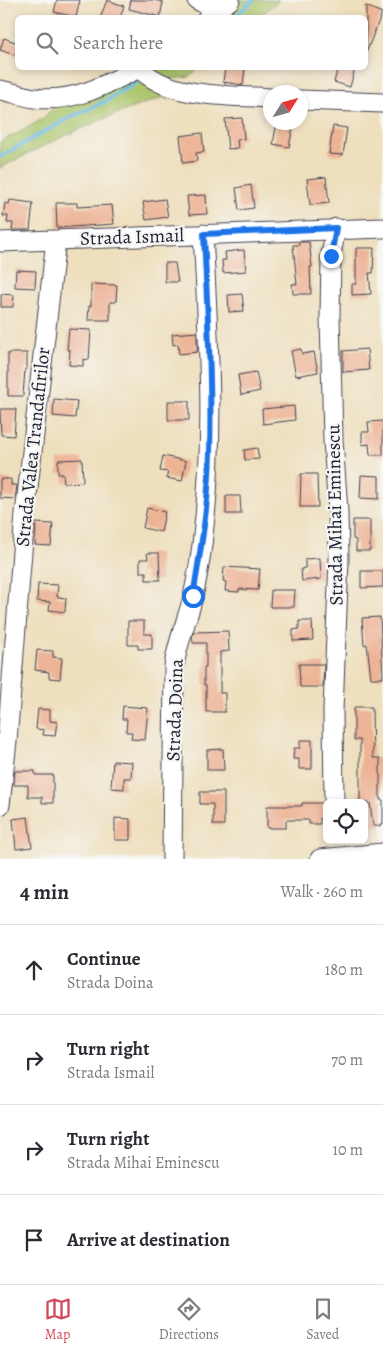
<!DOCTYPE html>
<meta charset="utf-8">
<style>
:root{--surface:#fff;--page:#f2f2f3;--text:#2b2b33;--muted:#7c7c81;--line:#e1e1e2;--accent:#d1495b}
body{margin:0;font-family:Alegreya,serif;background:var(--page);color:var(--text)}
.controls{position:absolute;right:15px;bottom:15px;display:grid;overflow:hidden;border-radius:8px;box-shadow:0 2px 8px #0003}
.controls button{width:45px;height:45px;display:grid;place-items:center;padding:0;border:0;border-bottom:1px solid var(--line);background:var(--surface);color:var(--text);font:25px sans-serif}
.compass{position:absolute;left:263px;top:85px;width:45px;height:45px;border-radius:50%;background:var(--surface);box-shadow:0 2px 8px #0003;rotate:53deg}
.stop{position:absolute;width:15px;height:15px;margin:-11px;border:4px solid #1a73e8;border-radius:50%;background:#fff}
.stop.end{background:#1a73e8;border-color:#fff;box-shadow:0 1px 5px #0008}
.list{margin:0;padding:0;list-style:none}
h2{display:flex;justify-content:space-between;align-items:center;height:65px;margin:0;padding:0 20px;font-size:21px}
h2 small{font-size:16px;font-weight:400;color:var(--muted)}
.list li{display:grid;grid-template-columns:32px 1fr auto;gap:15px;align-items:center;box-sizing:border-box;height:90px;padding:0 20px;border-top:1px solid var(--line)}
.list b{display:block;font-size:19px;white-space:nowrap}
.list p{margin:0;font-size:16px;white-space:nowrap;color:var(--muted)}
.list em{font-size:16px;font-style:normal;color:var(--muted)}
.icon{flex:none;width:28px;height:28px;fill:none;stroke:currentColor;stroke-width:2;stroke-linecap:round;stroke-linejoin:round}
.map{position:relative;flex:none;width:383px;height:859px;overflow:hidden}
.search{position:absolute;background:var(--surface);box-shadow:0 2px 8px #0003;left:15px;right:15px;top:15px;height:55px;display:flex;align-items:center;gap:12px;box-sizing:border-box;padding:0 18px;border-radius:8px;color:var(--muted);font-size:19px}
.sheet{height:425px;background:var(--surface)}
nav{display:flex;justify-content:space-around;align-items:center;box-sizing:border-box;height:70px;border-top:1px solid var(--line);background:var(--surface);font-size:14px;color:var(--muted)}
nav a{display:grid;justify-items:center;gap:2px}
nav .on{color:var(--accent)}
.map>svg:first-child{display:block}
</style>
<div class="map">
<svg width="383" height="859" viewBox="0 0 383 859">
<rect width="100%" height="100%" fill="#f6f6f2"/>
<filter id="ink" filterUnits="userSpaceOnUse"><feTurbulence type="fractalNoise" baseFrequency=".02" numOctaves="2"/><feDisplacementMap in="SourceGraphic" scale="10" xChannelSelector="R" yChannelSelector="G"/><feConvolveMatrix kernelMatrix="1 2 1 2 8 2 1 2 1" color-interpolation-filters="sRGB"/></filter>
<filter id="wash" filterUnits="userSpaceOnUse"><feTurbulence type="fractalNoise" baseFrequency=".0096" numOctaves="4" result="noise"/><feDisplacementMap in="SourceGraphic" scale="20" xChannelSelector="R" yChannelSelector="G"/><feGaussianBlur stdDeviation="1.12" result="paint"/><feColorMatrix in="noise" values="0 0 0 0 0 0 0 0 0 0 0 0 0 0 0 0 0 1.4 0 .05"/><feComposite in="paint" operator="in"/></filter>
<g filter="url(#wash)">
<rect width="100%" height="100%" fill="#eedfbd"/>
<path fill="#acc66c" stroke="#677454" d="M 239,0 L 279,0 L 259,17 L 218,18 Z
M 149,68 L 199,68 L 189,77 L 162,80 Z
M 135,72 L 171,92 L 168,100 L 164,97 C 107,115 53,140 0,168 L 0,142 C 16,133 46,122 54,105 Z"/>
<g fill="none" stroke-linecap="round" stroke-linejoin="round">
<path stroke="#68bae3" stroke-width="4" d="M 234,18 L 253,0
M 0,157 L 67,119 L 106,101 L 138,81"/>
</g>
<g id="blocks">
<path fill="#edb395" d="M 57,0 L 80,0 L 76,17 L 54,12 Z
M 107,0 L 124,6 L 120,18 L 100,18 Z
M 131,0 L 153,0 L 163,2 L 160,17 L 129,9 Z
M 366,6 L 382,13 L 366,53 Z
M 4,38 L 18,43 L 18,56 L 0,50 Z
M 225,68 L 245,68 L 243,85 L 223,82 Z
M 338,68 L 355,68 L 350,87 L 334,82 Z
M 242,118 L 244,139 L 237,140 L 238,148 L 228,149 L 225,119 Z
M 277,122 L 294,122 L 289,147 L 273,144 Z
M 333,126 L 347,128 L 343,155 L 329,154 Z
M 202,133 L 204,152 L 196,153 L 197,161 L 183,163 L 180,136 Z
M 326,177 L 329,203 L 310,205 L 307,179 Z
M 251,185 L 254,208 L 239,210 L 236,188 Z
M 206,195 L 207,214 L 189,215 L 187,196 Z
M 165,199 L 168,217 L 146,220 L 143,202 Z
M 10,200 L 33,203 L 30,230 L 12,230 L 13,223 L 7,223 L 8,216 L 3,216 L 5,203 L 9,204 Z
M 56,203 L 77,203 L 77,207 L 112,205 L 114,224 L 57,228 Z
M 299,242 L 309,242 L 312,267 L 310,267 L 311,294 L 293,294 L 292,284 L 297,284 L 293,245 L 299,245 Z
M 356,248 L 374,248 L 373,273 L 369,273 L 371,294 L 352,295 L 352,284 L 356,284 Z
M 244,250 L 246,271 L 223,273 L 222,260 L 226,260 L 225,252 Z
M 165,263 L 175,263 L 178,282 L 165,282 Z
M 16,270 L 36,271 L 35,288 L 15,287 Z
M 91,284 L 117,285 L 116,302 L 110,302 L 110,320 L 88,320 L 89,306 L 91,306 Z
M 1,294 L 14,295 L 13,307 L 1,307 Z
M 242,294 L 244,311 L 229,312 L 228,295 Z
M 69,329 L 91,330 L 89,360 L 83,359 L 83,366 L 69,365 L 70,350 L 67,350 Z
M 197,332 L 197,352 L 179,354 L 178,344 L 173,345 L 172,334 Z
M 301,349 L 302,354 L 314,352 L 318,372 L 296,376 L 291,351 Z
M 367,349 L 369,370 L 343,372 L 343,351 Z
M 8,353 L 27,353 L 27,369 L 25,369 L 23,396 L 8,396 Z
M 256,372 L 260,391 L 241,395 L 238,375 Z
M 54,399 L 77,401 L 75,418 L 53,416 Z
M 168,401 L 189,401 L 189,420 L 168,420 Z
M 294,406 L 295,420 L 263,424 L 262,409 Z
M 0,409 L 16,409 L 14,436 L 1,435 Z
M 383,421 L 383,455 L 370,455 L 369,444 L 362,445 L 362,432 L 369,432 L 368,422 Z
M 257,448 L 259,459 L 245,460 L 244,450 Z
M 163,456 L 186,461 L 182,481 L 166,478 L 168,472 L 160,471 Z
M 82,459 L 83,482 L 64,483 L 63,474 L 58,474 L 58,460 Z
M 301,474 L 317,474 L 318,507 L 300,507 Z
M 361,475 L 379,476 L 379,499 L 360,498 Z
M 0,479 L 11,479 L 11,485 L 17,485 L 15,499 L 0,498 Z
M 226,496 L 240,496 L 241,514 L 226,514 Z
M 147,508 L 165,512 L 161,532 L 143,528 Z
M 353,520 L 370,520 L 370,551 L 356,551 L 356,540 L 353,539 Z
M 36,523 L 53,524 L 51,546 L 35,545 Z
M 147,553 L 159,553 L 160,580 L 146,580 L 146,572 L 140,572 L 140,559 L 148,559 Z
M 320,558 L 321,579 L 302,581 L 301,569 L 305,568 L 305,559 Z
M 224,567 L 260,569 L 258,590 L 239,589 L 239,592 L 225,591 L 226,582 L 223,581 Z
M 361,571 L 383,571 L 383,587 L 361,588 Z
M 38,584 L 58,585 L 57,597 L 66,598 L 65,612 L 49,610 L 50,602 L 37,601 Z
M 271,590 L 295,590 L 294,607 L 270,607 Z
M 380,617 L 383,678 L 371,678 L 367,644 L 364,645 L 362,618 Z
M 128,621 L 144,621 L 144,634 L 152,634 L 152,649 L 138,649 L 138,645 L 128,645 Z
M 299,621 L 312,621 L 313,640 L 293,641 L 293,630 L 299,629 Z
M 228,631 L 229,651 L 220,652 L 220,693 L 225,693 L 225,712 L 206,712 L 206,685 L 204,685 L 204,667 L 206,667 L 206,643 L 193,643 L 192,637 L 194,632 Z
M 37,650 L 53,651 L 53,657 L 62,658 L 60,679 L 49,678 L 49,672 L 35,670 Z
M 299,664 L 324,664 L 323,687 L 300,687 Z
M 123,706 L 148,708 L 145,740 L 131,739 L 132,732 L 126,732 L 127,719 L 122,719 Z
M 354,707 L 372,707 L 373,758 L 380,758 L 380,800 L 383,800 L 383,824 L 380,824 L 380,826 L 373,826 L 370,803 L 360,803 L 360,740 L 354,740 Z
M 38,709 L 50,710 L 50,721 L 57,722 L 55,736 L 43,735 L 44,730 L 36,729 Z
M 300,740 L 312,740 L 312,769 L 299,769 L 299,759 L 293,759 L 294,748 L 300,748 Z
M 223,749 L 224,770 L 207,770 L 207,750 Z
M 113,761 L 132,762 L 131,778 L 124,778 L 124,789 L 111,788 Z
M 15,771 L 35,771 L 35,775 L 53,775 L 53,803 L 42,803 L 42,797 L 28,797 L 28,785 L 14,785 Z
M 200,792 L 224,792 L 224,825 L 213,825 L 213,804 L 200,804 Z
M 302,803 L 323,803 L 327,811 L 327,818 L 320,818 L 320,824 L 309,824 L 309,820 L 286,820 L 286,828 L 267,828 L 267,806 L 302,806 Z
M 28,817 L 32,847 L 16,849 L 13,819 Z
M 115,818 L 130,819 L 130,840 L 115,840 Z"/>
</g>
</g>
<g filter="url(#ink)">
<use href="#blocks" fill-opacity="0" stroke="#413e4e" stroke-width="1"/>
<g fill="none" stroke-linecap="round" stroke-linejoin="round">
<defs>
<path id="minor" d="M 197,0 L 218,10
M 207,18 L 230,0
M 139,68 C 169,99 230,95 270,98
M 0,90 C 11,92 22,96 34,98 C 73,103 106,85 139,68
M 300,100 L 383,103
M 0,242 L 383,228
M 334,803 L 333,711 L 339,559 L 338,512 L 333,440 L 330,317 L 331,255 L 336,228
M 0,805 L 7,741 L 25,514 L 56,240
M 172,859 L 174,667 C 177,643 187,621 193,597 C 198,574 202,549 204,526 C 215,429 208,331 203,234
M 320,859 L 383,853"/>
</defs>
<use href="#minor" stroke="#413e4e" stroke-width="21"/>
<use href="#minor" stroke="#fff" stroke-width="19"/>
</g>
</g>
<g fill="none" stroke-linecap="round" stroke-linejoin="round" filter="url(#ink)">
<path stroke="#1a73e8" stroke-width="6" d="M 193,596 C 201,548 209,501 210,452 C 212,379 207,306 204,234 L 336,228 L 331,256"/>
</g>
<g text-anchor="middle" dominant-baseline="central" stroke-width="4.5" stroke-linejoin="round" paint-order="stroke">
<g font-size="19" fill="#22223b" stroke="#f6f6f2">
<text transform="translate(132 237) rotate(-2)">Strada Ismail</text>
<text transform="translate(33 447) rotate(-84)">Strada Valea Trandafirilor</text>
<text transform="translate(335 515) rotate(-91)">Strada Mihai Eminescu</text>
<text transform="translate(175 710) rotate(-88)">Strada Doina</text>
</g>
</g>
</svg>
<div class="controls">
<button><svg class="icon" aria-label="locate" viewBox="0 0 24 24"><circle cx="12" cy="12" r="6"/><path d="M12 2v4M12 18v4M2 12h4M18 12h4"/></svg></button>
</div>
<svg class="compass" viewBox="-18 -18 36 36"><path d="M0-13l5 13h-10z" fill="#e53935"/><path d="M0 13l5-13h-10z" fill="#7c7c81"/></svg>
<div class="stop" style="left:193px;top:596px"></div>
<div class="stop end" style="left:331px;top:256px"></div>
<div class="search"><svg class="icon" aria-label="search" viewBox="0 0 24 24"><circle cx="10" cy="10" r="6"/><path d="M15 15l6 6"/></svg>Search here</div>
</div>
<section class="sheet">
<h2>4 min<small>Walk · 260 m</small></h2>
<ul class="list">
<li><svg class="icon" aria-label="ahead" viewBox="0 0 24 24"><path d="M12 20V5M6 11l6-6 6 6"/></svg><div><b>Continue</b><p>Strada Doina</p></div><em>180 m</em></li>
<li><svg class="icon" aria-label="right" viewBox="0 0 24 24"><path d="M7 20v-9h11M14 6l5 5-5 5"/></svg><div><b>Turn right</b><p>Strada Ismail</p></div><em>70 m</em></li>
<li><svg class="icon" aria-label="right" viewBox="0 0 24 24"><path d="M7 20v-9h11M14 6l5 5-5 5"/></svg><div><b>Turn right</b><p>Strada Mihai Eminescu</p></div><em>10 m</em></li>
<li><svg class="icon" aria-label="arrive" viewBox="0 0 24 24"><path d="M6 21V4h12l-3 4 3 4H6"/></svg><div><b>Arrive at destination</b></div></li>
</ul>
</section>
<nav>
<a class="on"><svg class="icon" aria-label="map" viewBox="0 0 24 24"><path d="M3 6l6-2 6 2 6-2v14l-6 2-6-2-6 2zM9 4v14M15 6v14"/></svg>Map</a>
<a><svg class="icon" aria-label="directions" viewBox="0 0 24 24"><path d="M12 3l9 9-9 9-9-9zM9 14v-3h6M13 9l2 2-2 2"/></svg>Directions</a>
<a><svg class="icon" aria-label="saved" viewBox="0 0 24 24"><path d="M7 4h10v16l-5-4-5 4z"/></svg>Saved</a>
</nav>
